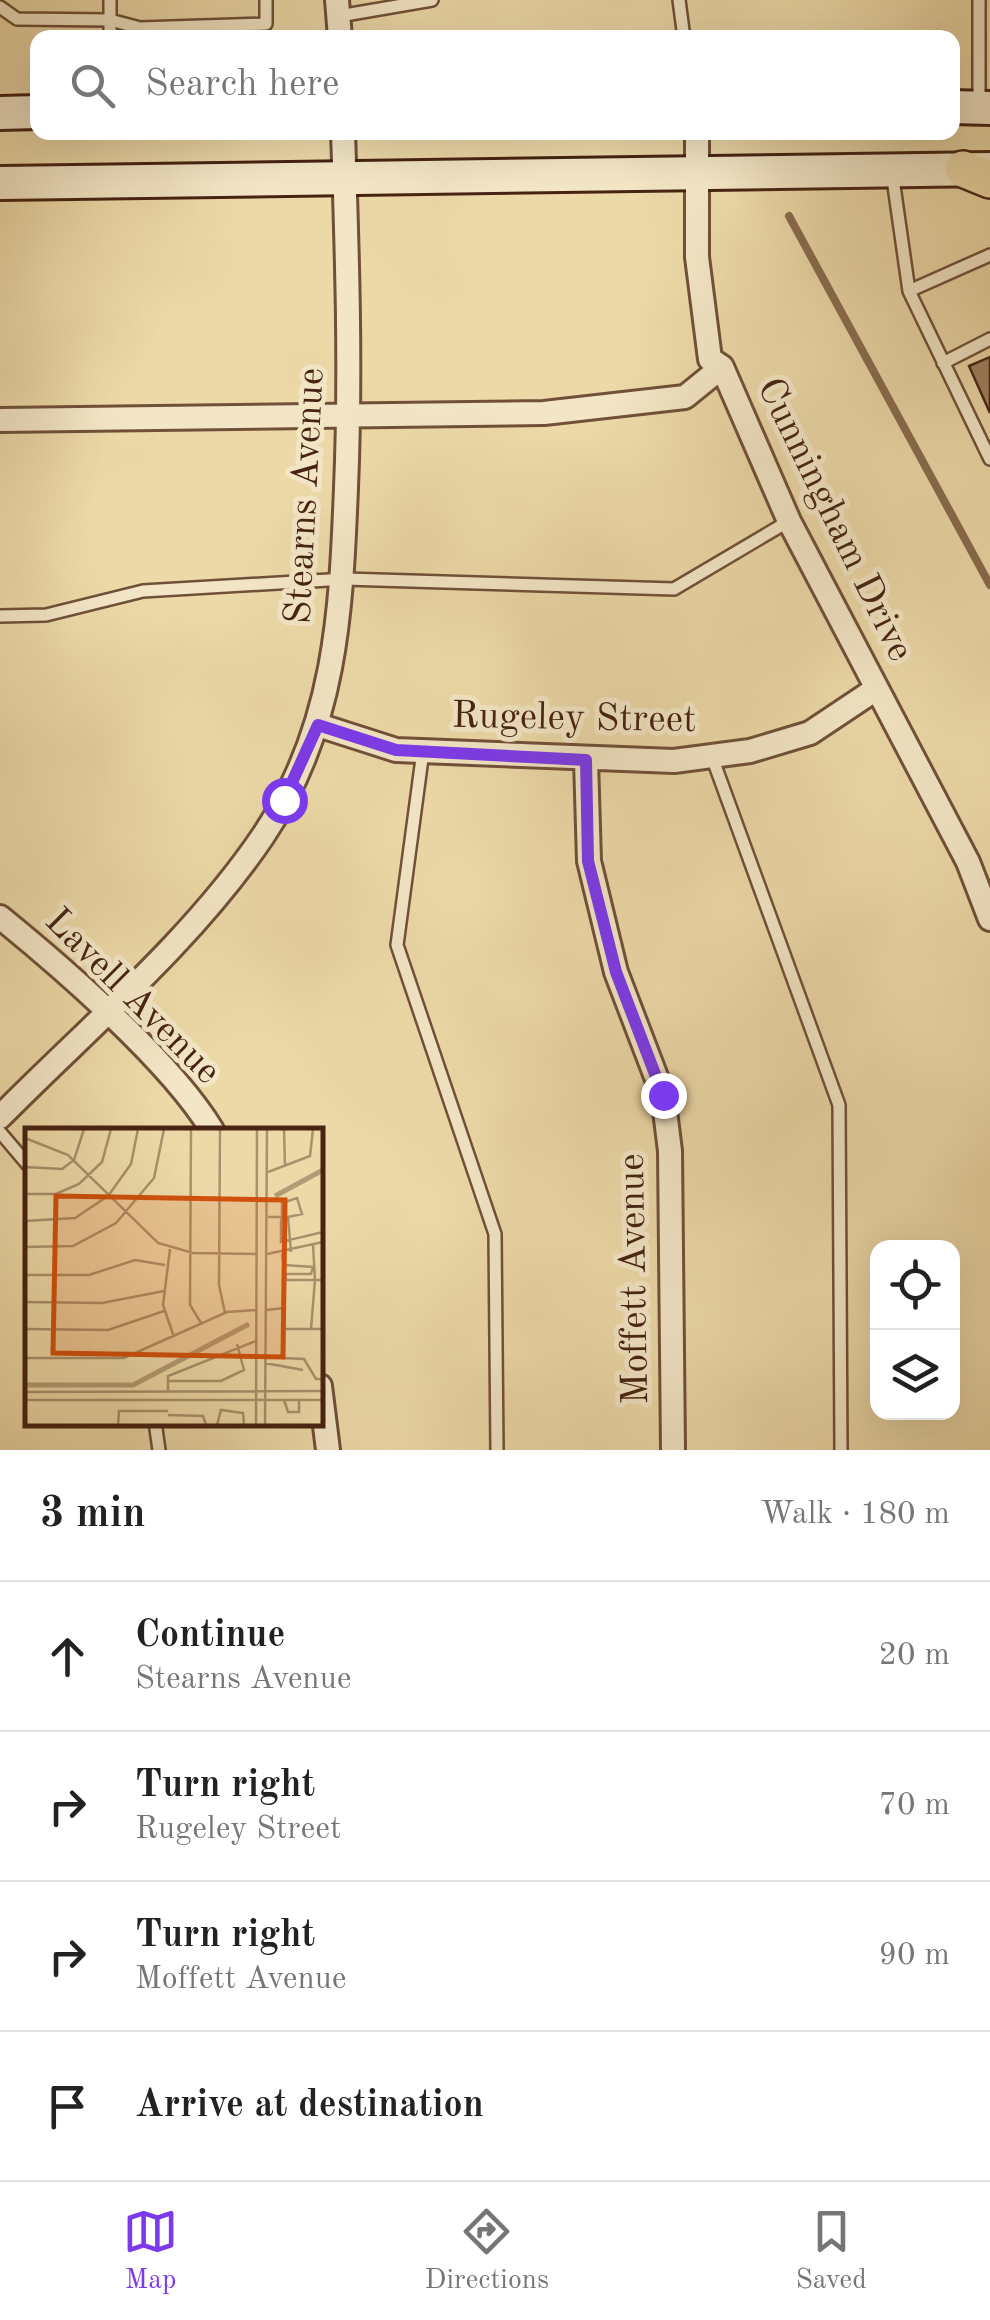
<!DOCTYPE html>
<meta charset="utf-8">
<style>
:root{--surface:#fff;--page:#f2f2f2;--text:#222;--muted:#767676;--line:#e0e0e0;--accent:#7c3aed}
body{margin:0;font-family:"Old Standard TT",serif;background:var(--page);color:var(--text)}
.controls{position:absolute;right:30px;bottom:30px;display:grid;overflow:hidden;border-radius:20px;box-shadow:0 10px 40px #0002}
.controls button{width:90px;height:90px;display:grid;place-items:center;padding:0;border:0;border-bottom:2px solid var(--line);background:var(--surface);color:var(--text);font:50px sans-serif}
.stop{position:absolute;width:30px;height:30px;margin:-22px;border:8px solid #7c3aed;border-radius:50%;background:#fff}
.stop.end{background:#7c3aed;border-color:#fff;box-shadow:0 2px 10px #0008}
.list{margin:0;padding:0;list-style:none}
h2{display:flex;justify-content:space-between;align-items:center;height:130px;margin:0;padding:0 40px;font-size:42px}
h2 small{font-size:32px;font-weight:400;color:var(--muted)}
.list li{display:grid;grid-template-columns:65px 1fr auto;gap:30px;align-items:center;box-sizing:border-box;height:150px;padding:0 40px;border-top:2px solid var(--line)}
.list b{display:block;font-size:38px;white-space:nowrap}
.list p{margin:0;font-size:32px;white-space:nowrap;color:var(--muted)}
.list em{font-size:32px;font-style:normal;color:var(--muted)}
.icon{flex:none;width:55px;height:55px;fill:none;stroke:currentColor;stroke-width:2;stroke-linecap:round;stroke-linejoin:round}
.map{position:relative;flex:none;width:990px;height:1450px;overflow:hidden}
.search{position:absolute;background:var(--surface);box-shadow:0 10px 40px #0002;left:30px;right:30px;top:30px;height:110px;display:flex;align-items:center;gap:25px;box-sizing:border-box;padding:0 35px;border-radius:20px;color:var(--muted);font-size:38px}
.sheet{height:730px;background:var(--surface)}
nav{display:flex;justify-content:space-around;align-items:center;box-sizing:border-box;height:140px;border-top:2px solid var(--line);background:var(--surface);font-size:28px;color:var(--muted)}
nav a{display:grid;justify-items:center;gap:5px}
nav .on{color:var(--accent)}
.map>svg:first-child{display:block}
</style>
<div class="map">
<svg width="990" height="1450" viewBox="0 0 990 1450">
<rect width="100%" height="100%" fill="#edd9a8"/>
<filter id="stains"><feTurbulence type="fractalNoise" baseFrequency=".002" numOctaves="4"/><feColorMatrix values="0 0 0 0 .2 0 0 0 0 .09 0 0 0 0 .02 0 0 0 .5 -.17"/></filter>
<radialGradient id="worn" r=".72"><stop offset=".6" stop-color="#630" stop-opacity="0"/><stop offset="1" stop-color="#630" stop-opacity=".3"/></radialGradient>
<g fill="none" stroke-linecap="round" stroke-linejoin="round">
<path stroke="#886b4d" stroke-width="8" d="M 789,216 L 990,585"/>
</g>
<path fill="#9d8260" stroke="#462312" stroke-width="2.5" d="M 990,357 L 990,413 L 969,366 Z"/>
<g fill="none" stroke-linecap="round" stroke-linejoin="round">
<defs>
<path id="service" d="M 110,0 L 110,38
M 679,0 L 684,38
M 0,7 L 17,19 L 110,20 L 140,28 L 266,24 L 266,0
M 339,16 L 432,0
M 979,106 L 979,0
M 892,172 L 909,291 L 990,459
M 909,291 L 990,255
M 943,363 L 990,339
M 0,616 L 46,615 L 143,591 L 345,579 L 674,589 L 789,521
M 423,751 L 397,945 L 495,1234 L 497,1450
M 712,757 L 839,1105 L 841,1450
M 0,1132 L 28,1165
M 155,1422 L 159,1450"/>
<path id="minor" d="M 337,0 L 340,38
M 697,132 L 697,257 L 710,359 L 722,367 L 789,521 L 968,862 L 990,919
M 0,420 L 544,413 L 685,397 L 722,367
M 318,725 L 396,750 L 674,761 L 750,751 L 810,733 L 876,689
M 586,760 L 589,861 L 616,972 L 663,1095 L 670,1151 L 673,1450
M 0,917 C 64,969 170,1061 212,1130
M 0,1117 C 89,1027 192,941 263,836 C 336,727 341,613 346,488 C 351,370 347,251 343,132
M 320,1386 L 328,1450"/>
<path id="secondary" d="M 952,107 L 990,108
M 0,113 L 38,112
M 0,183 L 990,169"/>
<path id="primary" d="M 963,169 L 990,180"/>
</defs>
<use href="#service" stroke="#705038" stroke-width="16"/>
<use href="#minor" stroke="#705038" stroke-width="28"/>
<use href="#secondary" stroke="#462312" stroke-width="38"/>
<use href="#primary" stroke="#462312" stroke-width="40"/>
<use href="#service" stroke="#f3e6c6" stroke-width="11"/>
<use href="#minor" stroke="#f3e6c6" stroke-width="22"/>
<use href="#secondary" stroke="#f3e6c6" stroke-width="32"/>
<use href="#primary" stroke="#edd9a8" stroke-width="35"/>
</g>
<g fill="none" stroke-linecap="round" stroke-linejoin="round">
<path stroke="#7c3aed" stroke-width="12" d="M 284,800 L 318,725 L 396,750 L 586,760 L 588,861 L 616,972 L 663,1095"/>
</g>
<g text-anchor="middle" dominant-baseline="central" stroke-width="10" stroke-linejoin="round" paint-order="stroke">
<g font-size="38" fill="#462312" stroke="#f3e6c6">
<text transform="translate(306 496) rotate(-87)">Stearns Avenue</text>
<text transform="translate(834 520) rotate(64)">Cunningham Drive</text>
<text transform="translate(574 719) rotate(1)">Rugeley Street</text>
<text transform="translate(132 997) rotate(45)">Lavell Avenue</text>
<text transform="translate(635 1279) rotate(-91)">Moffett Avenue</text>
</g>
</g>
<g transform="translate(25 1128)">
<rect width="298" height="298" fill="#edd9a8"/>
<path fill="none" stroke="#b49b75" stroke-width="5" d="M 250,68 L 298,42M 0,257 L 108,257 L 224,196"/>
<path fill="none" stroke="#aa906c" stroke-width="2.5" d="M 166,1 L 165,177 L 176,195M 195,1 L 194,157 L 200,185M 259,1 L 260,38M 0,10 L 43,27 L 133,115 L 168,125 L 231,126M 0,39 L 37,41 L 49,32 L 59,1M 243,44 L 285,28 L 288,1M 0,66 L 31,66 L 54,56 L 77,34 L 86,1M 243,89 L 263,89 L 277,86 L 272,70 L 257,75 L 257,89 L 256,94 L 256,114 L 298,104M 263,89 L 266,124M 0,93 L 50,90 L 83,68 L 106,36 L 113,1M 288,117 L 290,152 L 298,152M 0,119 L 48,118 L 91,95 L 129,50 L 139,1M 145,121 L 138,177 L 149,209M 242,126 L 298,114M 257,126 L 261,152 L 290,152 L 286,201M 259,137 L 288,139 L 286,146 L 260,146M 0,147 L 64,147 L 110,132 L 140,137M 0,174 L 77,175 L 139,163M 242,182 L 259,180 L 258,230 L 279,231 L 291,251 L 298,251M 0,201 L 83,202 L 139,183M 259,201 L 298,201M 0,230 L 99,230 L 202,184 L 231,182M 240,235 L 278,242M 143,253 L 196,253 L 219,242 L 212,216M 143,263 L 143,248 L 231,213M 0,264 L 298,263M 0,272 L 298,272M 259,272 L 263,284 L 274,284 L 274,272M 143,287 L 178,288 L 181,297M 93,297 L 94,283 L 143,283M 192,297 L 196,282 L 218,285 L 219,297M 231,297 L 232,1M 240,297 L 242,1"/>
<path fill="#d0510d" fill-opacity="0.15" stroke="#d0510d" stroke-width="5" d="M 31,68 L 260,72 L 258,229 L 28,225 Z"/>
<rect width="298" height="298" fill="none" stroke="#462312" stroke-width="5"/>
</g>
<rect width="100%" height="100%" filter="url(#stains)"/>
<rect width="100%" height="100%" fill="url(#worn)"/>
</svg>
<div class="controls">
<button><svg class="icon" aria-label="locate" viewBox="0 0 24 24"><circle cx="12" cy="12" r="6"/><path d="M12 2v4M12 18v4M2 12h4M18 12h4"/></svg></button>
<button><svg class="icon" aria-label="layers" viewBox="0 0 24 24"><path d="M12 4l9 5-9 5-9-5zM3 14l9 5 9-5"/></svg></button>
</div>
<div class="stop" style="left:284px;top:800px"></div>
<div class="stop end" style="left:663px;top:1095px"></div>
<div class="search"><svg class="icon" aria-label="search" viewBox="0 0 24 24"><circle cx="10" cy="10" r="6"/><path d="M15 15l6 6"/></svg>Search here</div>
</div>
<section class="sheet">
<h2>3 min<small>Walk · 180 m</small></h2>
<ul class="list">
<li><svg class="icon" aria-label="ahead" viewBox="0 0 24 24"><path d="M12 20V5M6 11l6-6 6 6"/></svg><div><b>Continue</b><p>Stearns Avenue</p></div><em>20 m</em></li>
<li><svg class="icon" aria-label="right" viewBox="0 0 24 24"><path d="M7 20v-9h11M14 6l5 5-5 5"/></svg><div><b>Turn right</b><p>Rugeley Street</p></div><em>70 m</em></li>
<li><svg class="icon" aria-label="right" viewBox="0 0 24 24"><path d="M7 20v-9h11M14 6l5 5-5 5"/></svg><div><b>Turn right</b><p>Moffett Avenue</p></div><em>90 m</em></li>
<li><svg class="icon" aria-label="arrive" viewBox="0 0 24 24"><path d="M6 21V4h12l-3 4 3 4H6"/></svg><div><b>Arrive at destination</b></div></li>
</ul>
</section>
<nav>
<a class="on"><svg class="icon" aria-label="map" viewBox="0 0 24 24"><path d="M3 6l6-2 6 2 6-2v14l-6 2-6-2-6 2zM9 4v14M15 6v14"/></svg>Map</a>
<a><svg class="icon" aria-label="directions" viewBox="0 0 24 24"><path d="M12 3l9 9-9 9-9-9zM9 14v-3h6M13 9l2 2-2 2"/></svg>Directions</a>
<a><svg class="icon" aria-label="saved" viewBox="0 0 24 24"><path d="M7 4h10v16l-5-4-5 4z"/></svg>Saved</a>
</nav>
